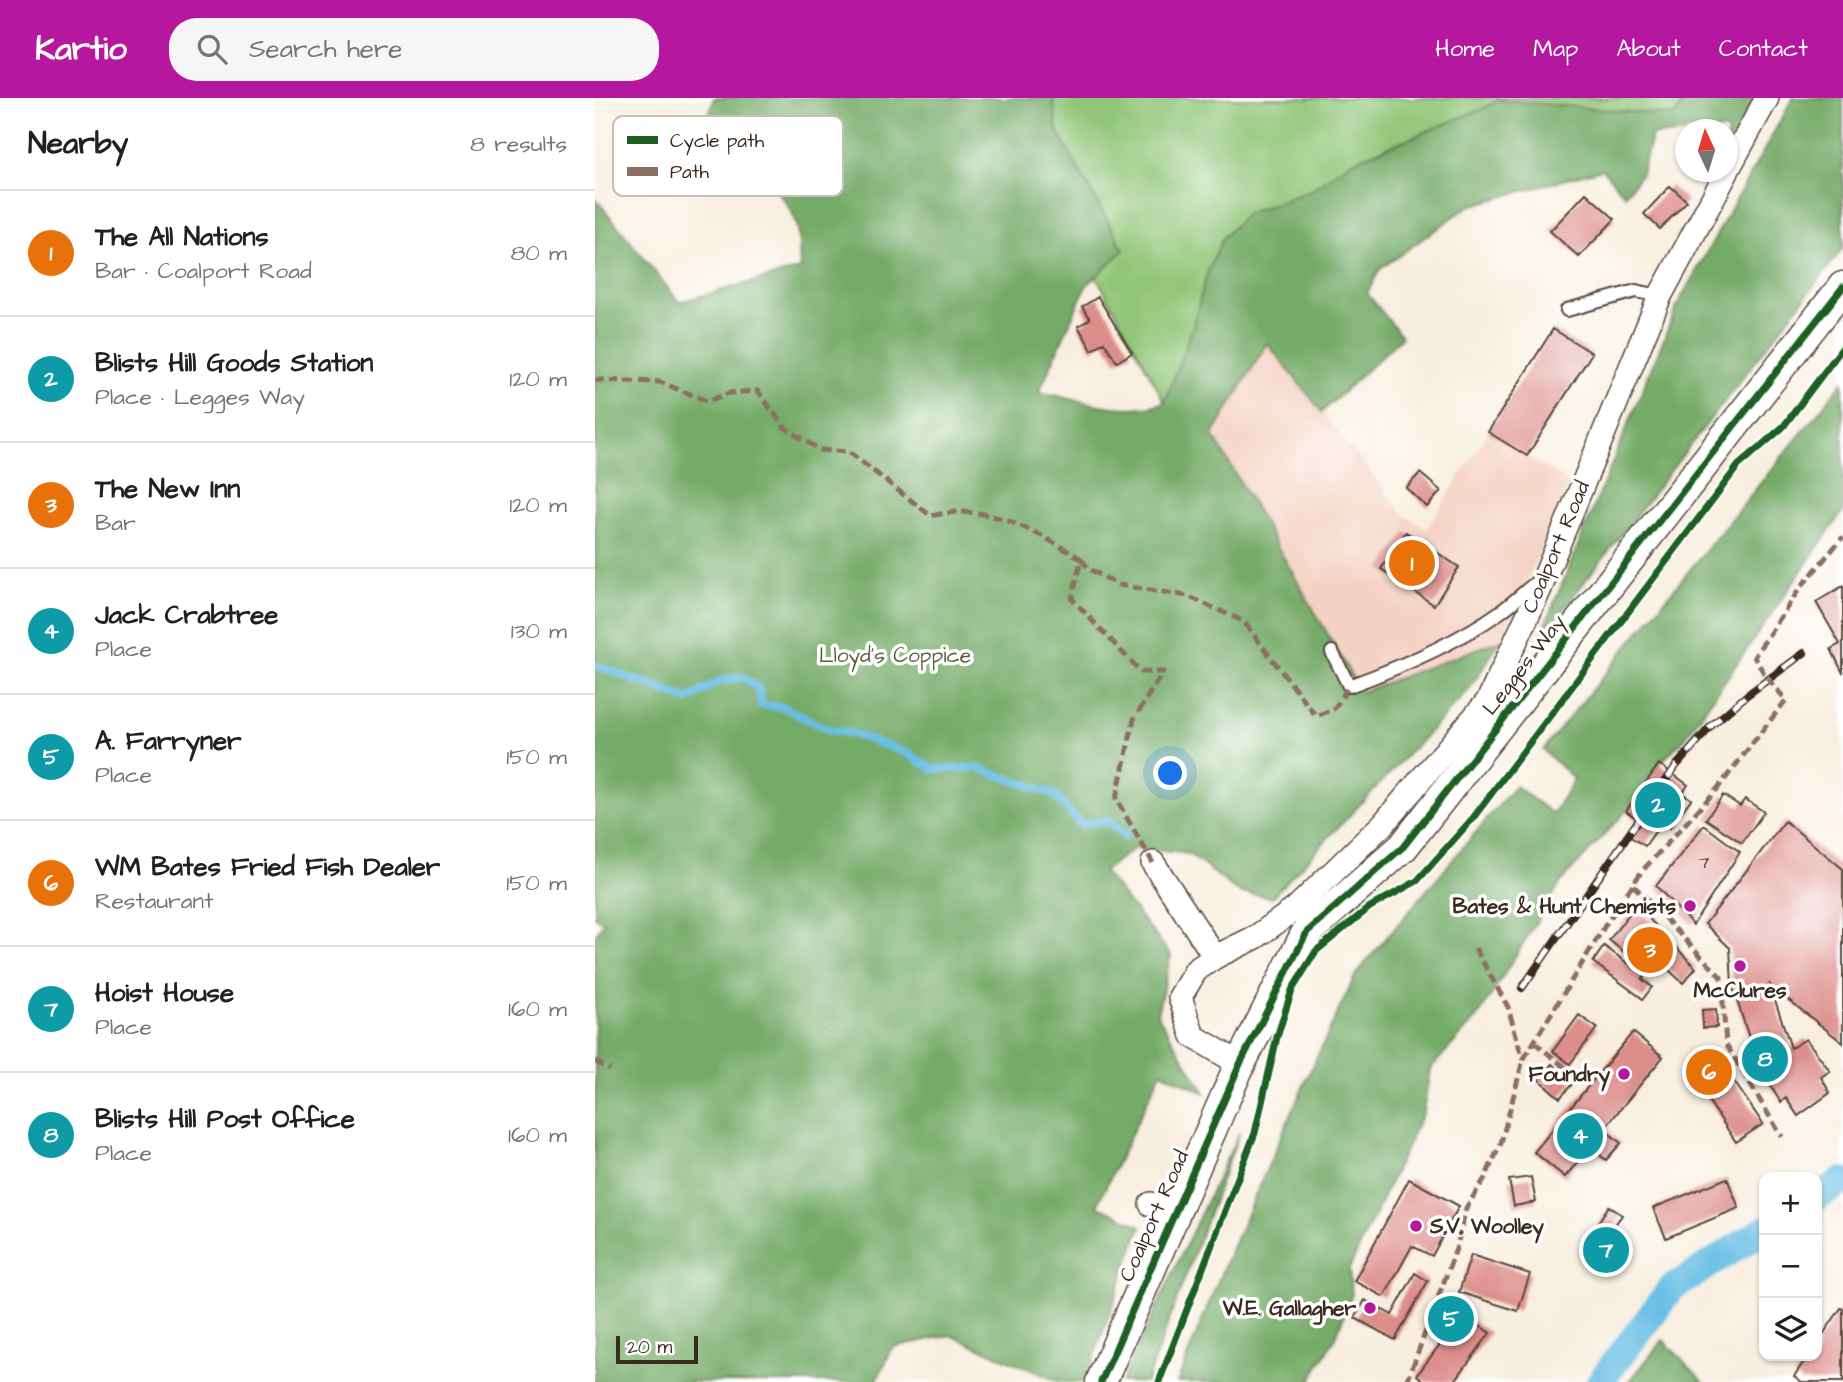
<!DOCTYPE html>
<meta charset="utf-8">
<style>
:root{--surface:#fff;--page:#f6f6f6;--text:#202124;--muted:#757577;--line:#e0e0e0;--accent:#b5179e}
body{margin:0;font-family:"Architects Daughter",sans-serif;background:var(--page);color:var(--text)}
.controls{position:absolute;right:21px;bottom:21px;display:grid;overflow:hidden;border-radius:14px;box-shadow:0 2px 5px #0004}
.controls button{width:63px;height:63px;display:grid;place-items:center;padding:0;border:0;border-bottom:2px solid var(--line);background:var(--surface);color:var(--text);font:35px sans-serif}
.compass{position:absolute;left:1080px;top:21px;width:63px;height:63px;border-radius:50%;background:var(--surface);box-shadow:0 2px 5px #0004;rotate:356deg}
.scale{position:absolute;left:21px;bottom:18px;width:82px;box-sizing:border-box;padding-left:7px;border:4px solid #3b2a1e;border-top:0;font-size:19px;line-height:24px;white-space:nowrap;color:#3b2a1e;-webkit-text-stroke:5px #fff;paint-order:stroke}
.you{position:absolute;left:576px;top:676px;width:24px;height:24px;margin:-18px;border:5px solid #fff;border-radius:50%;background:#1a73e8;box-shadow:0 0 0 10px #1a73e833}
.badge{display:grid;place-items:center;width:46px;height:46px;border-radius:50%;background:var(--accent);color:#fff;font-size:23px;font-weight:700}
.pin{position:absolute;translate:-50% -50%;border:4px solid #fff;box-shadow:0 2px 7px #0006}
.list{margin:0;padding:0;list-style:none}
h2{display:flex;justify-content:space-between;align-items:center;height:91px;margin:0;padding:0 28px;font-size:30px}
h2 small{font-size:23px;font-weight:400;color:var(--muted)}
.list li{display:grid;grid-template-columns:46px 1fr auto;gap:21px;align-items:center;box-sizing:border-box;height:126px;padding:0 28px;border-top:2px solid var(--line)}
.list b{display:block;font-size:26px;white-space:nowrap}
.list p{margin:0;font-size:23px;white-space:nowrap;color:var(--muted)}
.list em{font-size:23px;font-style:normal;color:var(--muted)}
.icon{flex:none;width:38px;height:38px;fill:none;stroke:currentColor;stroke-width:2;stroke-linecap:round;stroke-linejoin:round}
.map{position:relative;flex:none;width:1248px;height:1284px;overflow:hidden}
header{display:flex;align-items:center;gap:42px;box-sizing:border-box;height:98px;padding:0 35px;background:var(--accent);color:#fff}
header strong{font-size:33px}
nav{display:flex;gap:38px;margin-inline-start:auto;font-size:24px}
.search{width:490px;height:63px;background:var(--page);display:flex;align-items:center;gap:18px;box-sizing:border-box;padding:0 24px;border-radius:28px;color:var(--muted);font-size:26px}
main{display:flex}
aside{flex:1;background:var(--surface)}
.map>svg:first-child{display:block}
</style>
<header>
<strong>Kartio</strong>
<div class="search"><svg class="icon" aria-label="search" viewBox="0 0 24 24"><circle cx="10" cy="10" r="6"/><path d="M15 15l6 6"/></svg>Search here</div>
<nav><a>Home</a><a>Map</a><a>About</a><a>Contact</a></nav>
</header>
<main>
<aside>
<h2>Nearby<small>8 results</small></h2>
<ul class="list">
<li><span class="badge" style="background:#e8710a">1</span><div><b>The All Nations</b><p>Bar · Coalport Road</p></div><em>80 m</em></li>
<li><span class="badge" style="background:#0f9aa8">2</span><div><b>Blists Hill Goods Station</b><p>Place · Legges Way</p></div><em>120 m</em></li>
<li><span class="badge" style="background:#e8710a">3</span><div><b>The New Inn</b><p>Bar</p></div><em>120 m</em></li>
<li><span class="badge" style="background:#0f9aa8">4</span><div><b>Jack Crabtree</b><p>Place</p></div><em>130 m</em></li>
<li><span class="badge" style="background:#0f9aa8">5</span><div><b>A. Farryner</b><p>Place</p></div><em>150 m</em></li>
<li><span class="badge" style="background:#e8710a">6</span><div><b>WM Bates Fried Fish Dealer</b><p>Restaurant</p></div><em>150 m</em></li>
<li><span class="badge" style="background:#0f9aa8">7</span><div><b>Hoist House</b><p>Place</p></div><em>160 m</em></li>
<li><span class="badge" style="background:#0f9aa8">8</span><div><b>Blists Hill Post Office</b><p>Place</p></div><em>160 m</em></li>
</ul>
</aside>
<div class="map">
<svg width="1248" height="1284" viewBox="0 0 1248 1284">
<rect width="100%" height="100%" fill="#fff"/>
<filter id="ink" filterUnits="userSpaceOnUse"><feTurbulence type="fractalNoise" baseFrequency=".0143" numOctaves="2"/><feDisplacementMap in="SourceGraphic" scale="14" xChannelSelector="R" yChannelSelector="G"/><feConvolveMatrix kernelMatrix="1 2 1 2 8 2 1 2 1" color-interpolation-filters="sRGB"/></filter>
<filter id="wash" filterUnits="userSpaceOnUse"><feTurbulence type="fractalNoise" baseFrequency=".00686" numOctaves="4" result="noise"/><feDisplacementMap in="SourceGraphic" scale="28" xChannelSelector="R" yChannelSelector="G"/><feGaussianBlur stdDeviation="1.57" result="paint"/><feColorMatrix in="noise" values="0 0 0 0 0 0 0 0 0 0 0 0 0 0 0 0 0 1.4 0 .05"/><feComposite in="paint" operator="in"/></filter>
<g filter="url(#wash)">
<rect width="100%" height="100%" fill="#f8eedf"/>
<path fill="#f5d2c2" d="M 672,245 L 809,417 L 832,431 L 893,334 L 975,385 L 906,542 L 766,594 L 618,337 Z"/>
<path fill="#91c678" stroke="#66784b" stroke-width="2" d="M 458,0 L 1091,0 L 1080,18 L 904,2 L 887,11 L 758,63 L 714,93 L 690,102 L 612,175 L 598,228 L 570,304 L 500,176 L 529,152 L 462,33 Z"/>
<path fill="#74ab68" stroke="#586a43" stroke-width="2" d="M 119,0 L 458,0 L 462,33 L 529,152 L 491,188 L 444,294 C 485,302 530,319 570,304 L 598,228 L 612,175 L 628,139 L 652,115 L 714,93 L 758,63 L 887,11 L 904,2 L 1080,18 L 1091,0 L 1161,0 L 1133,53 L 1132,32 L 1090,32 L 1090,36 L 1057,37 L 1046,76 L 1030,97 L 1007,71 L 874,108 L 785,171 L 772,195 L 807,239 L 727,314 L 672,245 L 618,337 L 766,594 L 906,542 L 874,592 L 677,799 L 645,795 L 594,756 L 540,750 L 508,773 L 576,857 L 562,916 L 610,995 L 566,974 L 502,1107 L 546,1128 L 490,1284 L 464,1284 L 356,1237 L 298,1249 L 281,1284 L 0,1284 L 0,837 L 9,824 L 0,819 L 0,100 L 84,204 L 205,171 C 204,157 205,140 201,126 C 187,80 143,67 103,52 Z
M 1198,0 L 1248,0 L 1248,150 L 943,544 L 1084,204 Z
M 1248,284 L 1248,413 L 1090,640 L 1064,666 L 1031,713 L 966,784 L 884,917 L 835,971 L 828,1014 L 754,1171 L 757,1196 L 741,1239 L 714,1284 L 582,1284 L 630,1166 L 712,980 L 761,876 L 920,688 L 958,716 L 979,681 L 948,652 Z
M 644,1035 L 551,1284 L 526,1284 Z
M 1068,1242 L 1109,1284 L 1034,1284 Z"/>
<g fill="none" stroke-linecap="round" stroke-linejoin="round">
<path stroke="#67bee4" stroke-width="8" d="M 0,567 L 93,602 L 125,583 L 148,579 L 164,591 L 166,607 L 188,609 L 234,632 L 255,635 L 312,655 L 338,671 L 383,670 L 458,696 L 485,726 L 513,723 L 530,739"/>
<path stroke="#67bee4" stroke-width="28" d="M 1222,1099 L 1248,1083
M 1005,1284 L 1077,1190 L 1169,1132"/>
</g>
<g id="blocks">
<path fill="#dd8e8a" d="M 1075,88 L 1092,103 L 1065,131 L 1049,116 Z
M 991,95 L 1020,121 L 984,159 L 955,133 Z
M 503,199 L 537,255 L 522,264 L 509,244 L 497,252 L 483,228 L 495,221 L 487,209 Z
M 958,231 L 997,255 L 932,358 L 893,334 Z
M 825,375 L 846,393 L 832,409 L 811,390 Z
M 811,434 L 864,469 L 839,507 L 786,471 Z
M 1248,488 L 1248,575 L 1236,551 L 1245,546 L 1221,504 Z
M 1064,666 L 1093,687 L 1087,695 L 1096,701 L 1075,730 L 1067,724 L 1050,748 L 1034,738 L 1045,723 L 1031,713 Z
M 1128,697 L 1145,708 L 1150,701 L 1169,714 L 1147,745 L 1111,721 Z
M 1190,723 L 1248,771 L 1248,945 L 1175,887 L 1196,950 L 1211,941 L 1235,973 L 1226,979 L 1235,995 L 1203,1018 L 1191,1000 L 1186,1004 L 1164,971 L 1137,887 L 1135,850 L 1110,826 Z
M 1109,727 L 1145,754 L 1098,827 L 1061,788 Z
M 1041,807 L 1101,870 L 1088,885 L 1063,862 L 1047,881 L 1057,889 L 1048,901 L 998,864 L 1009,848 L 1039,870 L 1043,865 L 1014,842 Z
M 1121,911 L 1122,929 L 1108,930 L 1107,912 Z
M 984,917 L 1002,930 L 975,966 L 958,953 Z
M 1038,934 L 1068,959 L 1009,1031 L 1026,1045 L 1011,1062 L 995,1049 L 970,1079 L 939,1054 Z
M 1121,957 L 1168,1026 L 1141,1044 L 1095,975 Z
M 957,966 L 978,985 L 965,1000 L 943,981 Z
M 936,1079 L 941,1104 L 919,1108 L 914,1082 Z
M 1132,1080 L 1144,1110 L 1071,1140 L 1058,1110 Z
M 814,1081 L 864,1108 L 837,1158 L 817,1148 L 789,1199 L 759,1183 Z
M 1014,1108 L 1027,1117 L 1014,1135 L 1030,1146 L 1012,1173 L 992,1159 L 1011,1132 L 1002,1126 Z
M 876,1157 L 935,1176 L 923,1213 L 864,1194 Z
M 820,1175 L 833,1183 L 800,1242 L 760,1220 L 770,1202 L 797,1217 Z
M 1246,1210 L 1248,1211 L 1248,1284 L 1207,1284 L 1199,1278 L 1213,1258 L 1222,1258 L 1222,1245 Z
M 861,1212 L 895,1235 L 859,1284 L 831,1284 L 822,1277 L 854,1234 L 841,1227 Z"/>
</g>
</g>
<g filter="url(#ink)">
<use href="#blocks" fill-opacity="0" stroke="#57473b" stroke-width="2"/>
<g fill="none" stroke-linecap="round" stroke-linejoin="round">
<defs>
<path id="service" d="M 972,212 L 1041,193 L 1065,198
M 737,554 L 754,588 C 806,569 860,546 905,514 C 918,505 930,493 943,483"/>
<path id="minor" d="M 1132,73 L 1172,0
M 558,765 L 620,859
M 645,966 L 598,938 L 585,899 L 601,872 L 620,859 L 661,839 L 700,811 L 788,726 L 893,603 L 944,493 L 1065,198 L 1132,74
M 556,1106 L 579,1116"/>
<path id="tertiary" d="M 506,1284 L 645,966 L 712,834 L 808,749 L 1248,189"/>
</defs>
<use href="#service" stroke="#57473b" stroke-width="16"/>
<use href="#minor" stroke="#57473b" stroke-width="26"/>
<use href="#tertiary" stroke="#57473b" stroke-width="33"/>
<use href="#service" stroke="#fff" stroke-width="12"/>
<use href="#minor" stroke="#fff" stroke-width="23"/>
<use href="#tertiary" stroke="#fff" stroke-width="30"/>
<defs>
<path id="rail" d="M 927,890 L 1081,668 L 1117,627 L 1152,597 L 1209,555"/>
</defs>
<use href="#rail" stroke="#3b2a1e" stroke-width="8"/>
<use href="#rail" stroke="#fff" stroke-width="5" stroke-dasharray="16" stroke-linecap="butt"/>
<path stroke="#8d6e63" stroke-width="5" stroke-dasharray="10 5" stroke-linecap="butt" d="M 0,282 L 65,284 L 112,303 L 134,295 L 163,293 L 189,329 L 225,352 L 254,354 L 336,418 C 345,416 355,414 364,414 C 408,413 450,439 486,461 L 477,501 L 546,574 L 568,574 L 539,621 L 521,701 L 558,765
M 486,461 L 494,471 L 524,487 L 592,498 L 648,523 L 721,618 L 739,611 L 754,588
M 1038,787 L 1126,879 L 1131,946 L 1187,1039
M 880,850 L 913,909 L 928,962
M 939,944 L 977,975
M 0,963 L 15,972
M 812,1284 L 862,1148 L 871,1110 L 890,1080 L 906,1045 L 928,962 L 1011,826 L 1047,773 L 1123,690 L 1191,602 L 1172,580 L 1159,559 L 1205,490 L 1248,439"/>
<defs>
<path id="cycleway" d="M 506,1284 L 645,966 L 712,834 L 808,749 L 1248,189
M 564,1284 L 660,1035 L 682,939 L 697,892 L 721,853 L 775,809 L 822,783 L 878,720 L 1143,368 L 1188,329 L 1248,249"/>
</defs>
<use href="#cycleway" stroke="#fff" stroke-width="11"/>
<use href="#cycleway" stroke="#1b5e20" stroke-width="7"/>
</g>
</g>
<g fill="#b5179e" stroke="#fff" stroke-width="2.5">
<circle cx="1095" cy="808" r="7"/>
<circle cx="1145" cy="868" r="7"/>
<circle cx="1029" cy="976" r="7"/>
<circle cx="821" cy="1128" r="7"/>
<circle cx="775" cy="1210" r="7"/>
</g>
<g text-anchor="middle" dominant-baseline="central" stroke-width="7" stroke-linejoin="round" paint-order="stroke">
<g font-size="18" fill="#644339">
<text x="1109" y="764">7</text>
</g>
<g font-size="21" fill="#3b2a1e" stroke="#fff">
<text transform="translate(961 449) rotate(-67)">Coalport Road</text>
<text transform="translate(929 567) rotate(-52)">Legges Way</text>
<text transform="translate(559 1118) rotate(-66)">Coalport Road</text>
</g>
<g font-size="21" fill="#59613e" stroke="#fff">
<text x="300" y="557">Lloyd's Coppice</text>
</g>
<g font-size="21" font-weight="bold" fill="#3b2a1e" stroke="#fff" text-anchor="end">
<text x="1081" y="808">Bates &amp; Hunt Chemists</text>
<text x="1145" y="892" text-anchor="middle">McClures</text>
<text x="1015" y="976">Foundry</text>
<text x="835" y="1128" text-anchor="start">S.V. Woolley</text>
<text x="761" y="1210">W.E. Gallagher</text>
</g>
</g>
<rect x="18" y="18" width="230" height="80" rx="10" fill="#fff" stroke="#c4bfbc" stroke-width="2"/>
<rect x="32" y="38" width="31" height="8" fill="#1b5e20"/>
<rect x="32" y="69" width="31" height="9" fill="#8d6e63"/>
<g font-size="19" fill="#3b2a1e">
<text x="75" y="49">Cycle path</text>
<text x="75" y="80">Path</text>
</g>
</svg>
<div class="controls">
<button>+</button>
<button>−</button>
<button><svg class="icon" aria-label="layers" viewBox="0 0 24 24"><path d="M12 4l9 5-9 5-9-5zM3 14l9 5 9-5"/></svg></button>
</div>
<svg class="compass" viewBox="-18 -18 36 36"><path d="M0-13l5 13h-10z" fill="#e53935"/><path d="M0 13l5-13h-10z" fill="#757577"/></svg>
<div class="scale">20 m</div>
<div class="you"></div>
<div class="pin badge" style="left:817px;top:465px;background:#e8710a">1</div>
<div class="pin badge" style="left:1063px;top:707px;background:#0f9aa8">2</div>
<div class="pin badge" style="left:1055px;top:852px;background:#e8710a">3</div>
<div class="pin badge" style="left:985px;top:1038px;background:#0f9aa8">4</div>
<div class="pin badge" style="left:856px;top:1221px;background:#0f9aa8">5</div>
<div class="pin badge" style="left:1114px;top:974px;background:#e8710a">6</div>
<div class="pin badge" style="left:1011px;top:1152px;background:#0f9aa8">7</div>
<div class="pin badge" style="left:1170px;top:961px;background:#0f9aa8">8</div>
</div>
</main>
